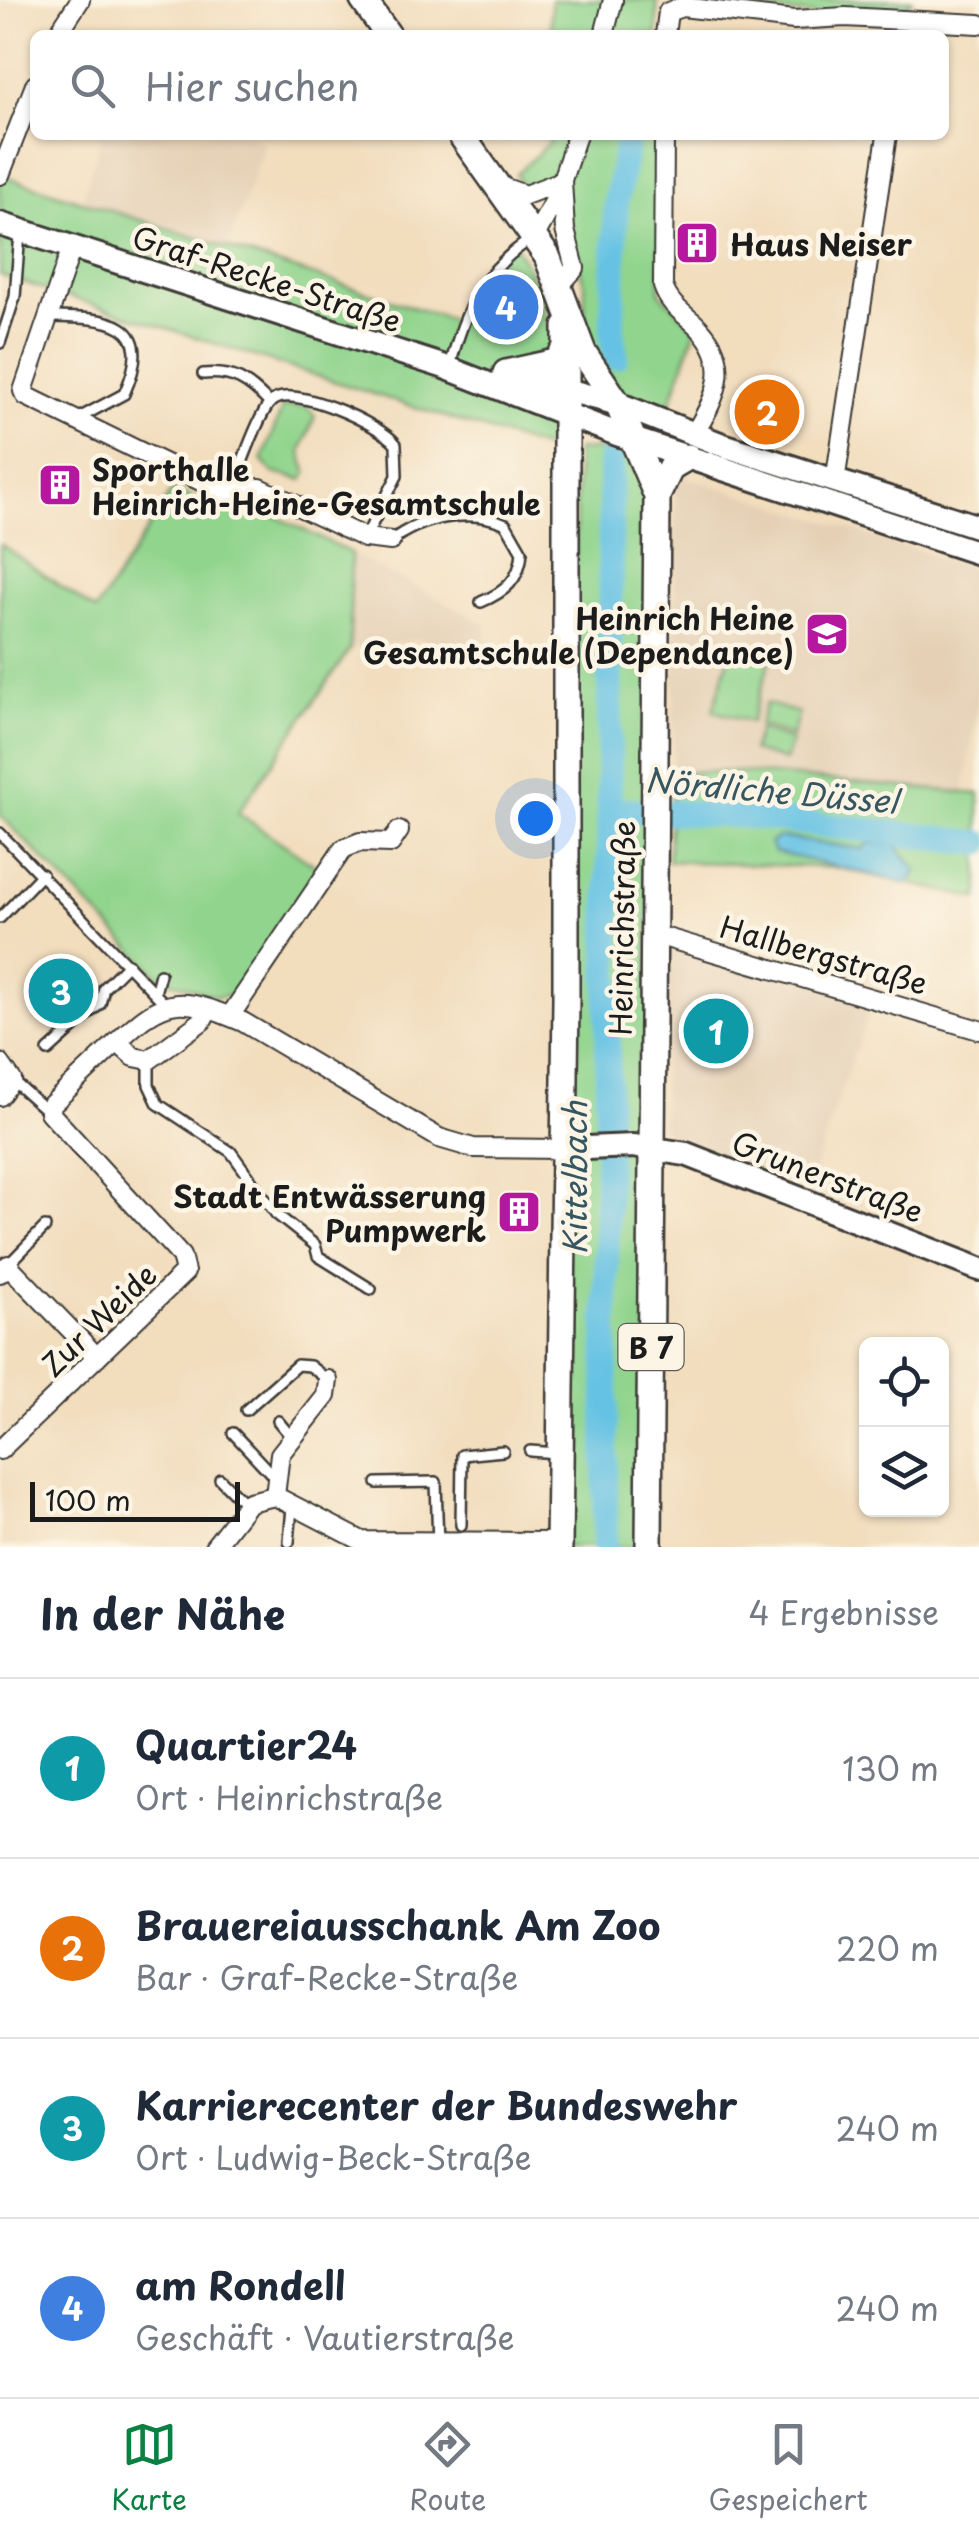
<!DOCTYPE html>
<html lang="de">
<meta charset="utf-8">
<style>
:root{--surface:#fff;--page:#f6f6f7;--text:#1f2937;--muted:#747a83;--line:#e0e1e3;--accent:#0b8043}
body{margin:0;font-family:"Playpen Sans",sans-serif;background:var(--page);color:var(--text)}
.controls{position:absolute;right:30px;bottom:30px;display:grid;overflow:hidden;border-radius:15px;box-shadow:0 2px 8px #0004}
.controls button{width:90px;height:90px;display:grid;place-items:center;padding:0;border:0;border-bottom:2px solid var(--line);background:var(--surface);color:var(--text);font:50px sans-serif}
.scale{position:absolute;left:30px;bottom:25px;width:210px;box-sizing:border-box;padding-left:10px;border:5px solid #1c1c1c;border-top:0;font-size:28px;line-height:35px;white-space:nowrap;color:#1c1c1c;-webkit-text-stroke:8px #fcf5e5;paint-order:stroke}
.you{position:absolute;left:535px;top:818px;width:35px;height:35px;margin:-25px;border:8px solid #fff;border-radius:50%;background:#1a73e8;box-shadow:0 0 0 15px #1a73e833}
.badge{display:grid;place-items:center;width:65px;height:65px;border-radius:50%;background:var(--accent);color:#fff;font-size:32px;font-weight:700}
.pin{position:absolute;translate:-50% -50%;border:5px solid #fff;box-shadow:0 2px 10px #0006}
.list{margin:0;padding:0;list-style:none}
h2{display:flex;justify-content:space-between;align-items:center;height:130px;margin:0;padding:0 40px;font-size:42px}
h2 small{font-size:32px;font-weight:400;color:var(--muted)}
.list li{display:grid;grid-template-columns:65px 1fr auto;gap:30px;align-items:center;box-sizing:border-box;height:180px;padding:0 40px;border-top:2px solid var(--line)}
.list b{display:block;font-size:38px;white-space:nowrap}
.list p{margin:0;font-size:32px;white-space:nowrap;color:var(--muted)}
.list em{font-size:32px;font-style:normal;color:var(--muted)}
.icon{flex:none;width:55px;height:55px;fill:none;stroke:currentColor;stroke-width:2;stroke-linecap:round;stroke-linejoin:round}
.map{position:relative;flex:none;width:979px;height:1547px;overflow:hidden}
.search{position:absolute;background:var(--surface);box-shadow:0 2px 8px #0004;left:30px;right:30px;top:30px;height:110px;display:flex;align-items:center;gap:25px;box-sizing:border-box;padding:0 35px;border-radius:15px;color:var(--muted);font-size:38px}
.sheet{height:850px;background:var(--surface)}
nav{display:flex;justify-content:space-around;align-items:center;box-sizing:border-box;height:140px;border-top:2px solid var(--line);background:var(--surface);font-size:28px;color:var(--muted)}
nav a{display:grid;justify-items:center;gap:5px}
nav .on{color:var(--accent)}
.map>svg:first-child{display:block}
</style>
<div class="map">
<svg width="979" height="1547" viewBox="0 0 979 1547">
<rect width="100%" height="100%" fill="#fcf5e5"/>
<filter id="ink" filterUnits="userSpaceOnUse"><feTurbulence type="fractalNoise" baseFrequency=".01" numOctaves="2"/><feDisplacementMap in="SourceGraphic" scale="20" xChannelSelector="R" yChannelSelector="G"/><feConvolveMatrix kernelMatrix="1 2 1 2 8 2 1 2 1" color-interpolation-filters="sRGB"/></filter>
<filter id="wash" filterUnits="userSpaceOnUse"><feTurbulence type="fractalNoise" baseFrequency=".0048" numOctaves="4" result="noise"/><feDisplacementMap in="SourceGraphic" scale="40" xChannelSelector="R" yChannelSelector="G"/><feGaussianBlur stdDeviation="2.25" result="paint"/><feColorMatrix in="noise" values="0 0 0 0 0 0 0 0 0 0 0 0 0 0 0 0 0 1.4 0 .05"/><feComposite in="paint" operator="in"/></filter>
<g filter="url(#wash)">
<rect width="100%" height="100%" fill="#f2ddbd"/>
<path fill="#e5d0b5" d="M 102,135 L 250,135 L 265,144 L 226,253 L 80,207 Z
M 686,477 L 979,570 L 979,698 L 964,793 L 741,772 L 673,772 L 675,484 Z
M 351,553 L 486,624 L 488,672 L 420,639 L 350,649 Z
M 673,939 L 873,1000 L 808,1187 L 667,1136 L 662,1127 L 665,948 Z"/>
<path fill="#90d48d" stroke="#567854" stroke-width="2.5" d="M 551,0 L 657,0 L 657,35 L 551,35 Z
M 678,0 L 913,0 C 892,32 719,5 678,0 Z
M 549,135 L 658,135 L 660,293 L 696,328 L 667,414 L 620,395 L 584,331 L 585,286 L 550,177 L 522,187 L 516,174 L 549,143 Z
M 0,175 L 456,321 L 488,262 L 513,242 C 554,305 563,377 549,450 L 0,275 Z
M 283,406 L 307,406 L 315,416 L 301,451 L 307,474 L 303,480 L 273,473 L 262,460 Z
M 639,425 L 979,533 L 979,543 L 643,437 Z
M 595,449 L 629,458 L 651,496 L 646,1547 L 561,1547 L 577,450 Z
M 173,489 L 223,512 L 255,506 L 351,553 L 350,649 L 238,813 L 323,871 L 243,985 L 231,995 L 217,997 L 159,977 L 0,815 L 0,544 L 96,611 Z
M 733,643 L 772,655 L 751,722 L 713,711 Z
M 766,703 L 799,713 L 792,736 L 759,725 Z
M 759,729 L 792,740 L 785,761 L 752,751 Z
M 673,772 L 741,772 L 979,794 L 979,899 L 839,868 L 668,861 Z"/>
<path fill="#66c2e4" stroke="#416f80" stroke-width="2.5" d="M 779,837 L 863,849 L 869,843 L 896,845 L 917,870 L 909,884 L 774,852 L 770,843 Z"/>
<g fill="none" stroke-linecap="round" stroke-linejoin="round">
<path stroke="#66c2e4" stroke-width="25" d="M 616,357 L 612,335 L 616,204 L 628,135
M 609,809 L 744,816 L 979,843
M 605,1547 L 611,457"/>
</g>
</g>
<g filter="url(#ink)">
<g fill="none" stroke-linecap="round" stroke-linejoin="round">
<defs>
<path id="lane" d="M 50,317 C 108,318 158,320 124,394 L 77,419
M 0,343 L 15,297 L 20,233
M 450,367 C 464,311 482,271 531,239
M 203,374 C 233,371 248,381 269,403
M 235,492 L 235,480 C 243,462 259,413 271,402 C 290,382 382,425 396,444 L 397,476 L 365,538
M 391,541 C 420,518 471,507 506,524 L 522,552 C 520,580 505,592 481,602
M 0,833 L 165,1004
M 0,918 L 42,874
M 155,993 L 160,974
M 48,1051 L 100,1004 L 104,988 L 128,964
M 149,1060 L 149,1085 L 158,1104 L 231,1152 L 276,1214 L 315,1245 L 318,1256 L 371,1289
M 12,1080 L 47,1111
M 8,1265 L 45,1227
M 246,1410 L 297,1365 L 310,1366 L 328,1380
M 278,1421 L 292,1438
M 233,1433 L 276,1479
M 530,1451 L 557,1453
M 220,1479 L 246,1505
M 377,1483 L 436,1482 L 438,1545
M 461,1525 L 462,1455 L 503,1451
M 289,1542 L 292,1507"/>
<path id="street" d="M 57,35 L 80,0
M 604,35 L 613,0
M 665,35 L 668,12 L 682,7 L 794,20 L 845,17 L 979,24
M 664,135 L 663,286 C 668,302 680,311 693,322 C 734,359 719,393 694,434
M 0,175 L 35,85
M 497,185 L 525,195 L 562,181
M 535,236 L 556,198 L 577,135
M 72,247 L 23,391 L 26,396 L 221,491 L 260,488 L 365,538 L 391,541
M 560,285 L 575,268 L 565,230 L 562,181
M 835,482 L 887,135
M 653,934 L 979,1030
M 208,1009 L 202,1021 L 149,1060 L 134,1057 L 117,1042 C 166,994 181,996 243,1022 L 439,1138 L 473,1148 L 563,1149
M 230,1016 L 343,849 L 360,842 L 391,843 L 399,831
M 0,1063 L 12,1080 L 0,1096
M 0,1273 L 8,1265 L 97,1357
M 328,1380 L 326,1396 L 280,1454 L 275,1496 L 362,1541 L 559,1542
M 0,1450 L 185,1272 L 181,1256 L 49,1112 L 51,1105 L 117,1042
M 214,1547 L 249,1502 L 275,1496"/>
<path id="secondary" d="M 0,224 L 442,366 L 617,434 L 979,553
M 506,373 L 618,404 L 720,444 L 979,527
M 563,1149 L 633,1146 L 686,1154 L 979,1269"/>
<path id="primary" d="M 363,0 L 388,35
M 461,135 L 547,256 L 583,352 L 618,404 L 657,496 L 649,1547
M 506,373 L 556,362 L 567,347
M 657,496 L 671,467 L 688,457
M 559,1547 L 566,999 L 566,327"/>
</defs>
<use href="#lane" stroke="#3c3934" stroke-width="14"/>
<use href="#street" stroke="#3c3934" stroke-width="22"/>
<use href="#secondary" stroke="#3c3934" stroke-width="28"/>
<use href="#primary" stroke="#3c3934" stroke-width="30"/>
<use href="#lane" stroke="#fff" stroke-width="9"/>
<use href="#street" stroke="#fff" stroke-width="18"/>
<use href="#secondary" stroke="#fff" stroke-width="22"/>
<use href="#primary" stroke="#fff" stroke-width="25"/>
</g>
</g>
<defs>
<symbol id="building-square" viewBox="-11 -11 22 22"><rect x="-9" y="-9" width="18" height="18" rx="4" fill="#b5179e" stroke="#fcf5e5"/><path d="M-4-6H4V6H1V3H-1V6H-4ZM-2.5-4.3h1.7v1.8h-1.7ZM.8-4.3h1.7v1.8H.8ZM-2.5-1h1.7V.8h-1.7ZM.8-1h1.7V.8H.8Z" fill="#fff"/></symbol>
<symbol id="school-square" viewBox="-11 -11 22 22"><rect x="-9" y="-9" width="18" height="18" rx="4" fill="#b5179e" stroke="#fcf5e5"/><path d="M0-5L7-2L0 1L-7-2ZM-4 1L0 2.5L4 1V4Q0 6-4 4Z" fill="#fff"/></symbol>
</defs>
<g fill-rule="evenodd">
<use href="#building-square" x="672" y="218" width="50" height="50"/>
<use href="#building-square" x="35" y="460" width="50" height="50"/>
<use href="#school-square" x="802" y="609" width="50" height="50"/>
<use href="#building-square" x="494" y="1187" width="50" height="50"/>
</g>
<g text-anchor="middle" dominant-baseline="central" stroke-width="9" stroke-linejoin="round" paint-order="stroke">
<rect fill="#fcf5e5" stroke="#5f5d58" stroke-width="2.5" x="618.5" y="1324" width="65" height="46" rx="8"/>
<g font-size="28" font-weight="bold" fill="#1c1c1c">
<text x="651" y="1347">B 7</text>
</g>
<g font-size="30" font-weight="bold" fill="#1c1c1c" stroke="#fcf5e5" text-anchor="start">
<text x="730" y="243">Haus Neiser</text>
<text x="92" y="468">Sporthalle<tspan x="92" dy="34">Heinrich-Heine-Gesamtschule</tspan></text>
<text x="794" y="617" text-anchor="end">Heinrich Heine<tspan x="794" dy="34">Gesamtschule (Dependance)</tspan></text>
<text x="486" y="1195" text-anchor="end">Stadt Entwässerung<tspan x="486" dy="34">Pumpwerk</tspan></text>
</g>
<g font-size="30" fill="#1c1c1c" stroke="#fcf5e5">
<text transform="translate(267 278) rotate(18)">Graf-Recke-Straße</text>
<text transform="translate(621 928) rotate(-89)">Heinrichstraße</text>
<text transform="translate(824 954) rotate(16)">Hallbergstraße</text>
<text transform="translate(828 1176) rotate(21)">Grunerstraße</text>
<text transform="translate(98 1319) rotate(-44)">Zur Weide</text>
</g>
<g font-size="32" font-style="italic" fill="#365662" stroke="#fcf5e5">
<text transform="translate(771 790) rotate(5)">Nördliche Düssel</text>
<text transform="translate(574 1178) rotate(-90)">Kittelbach</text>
</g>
</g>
</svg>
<div class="controls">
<button><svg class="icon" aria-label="locate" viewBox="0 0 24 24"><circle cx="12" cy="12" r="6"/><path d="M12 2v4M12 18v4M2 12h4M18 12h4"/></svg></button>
<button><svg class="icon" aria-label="layers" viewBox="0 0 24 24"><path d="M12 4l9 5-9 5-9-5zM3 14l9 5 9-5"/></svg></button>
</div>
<div class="scale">100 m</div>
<div class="you"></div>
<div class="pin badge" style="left:716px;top:1031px;background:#0f9aa8">1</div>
<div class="pin badge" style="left:767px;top:412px;background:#e8710a">2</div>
<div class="pin badge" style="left:61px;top:991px;background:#0f9aa8">3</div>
<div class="pin badge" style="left:506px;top:307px;background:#3f7fe0">4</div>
<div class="search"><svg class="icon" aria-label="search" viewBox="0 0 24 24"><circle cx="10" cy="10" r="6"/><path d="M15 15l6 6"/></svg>Hier suchen</div>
</div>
<section class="sheet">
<h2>In der Nähe<small>4 Ergebnisse</small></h2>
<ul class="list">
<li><span class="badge" style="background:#0f9aa8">1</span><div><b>Quartier24</b><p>Ort · Heinrichstraße</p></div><em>130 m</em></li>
<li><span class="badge" style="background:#e8710a">2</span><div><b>Brauereiausschank Am Zoo</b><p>Bar · Graf-Recke-Straße</p></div><em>220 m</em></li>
<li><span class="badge" style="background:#0f9aa8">3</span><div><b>Karrierecenter der Bundeswehr</b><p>Ort · Ludwig-Beck-Straße</p></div><em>240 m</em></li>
<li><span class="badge" style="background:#3f7fe0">4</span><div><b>am Rondell</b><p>Geschäft · Vautierstraße</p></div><em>240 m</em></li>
</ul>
</section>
<nav>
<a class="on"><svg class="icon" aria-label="map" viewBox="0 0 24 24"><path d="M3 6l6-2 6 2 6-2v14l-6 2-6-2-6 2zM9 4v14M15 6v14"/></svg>Karte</a>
<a><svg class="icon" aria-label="directions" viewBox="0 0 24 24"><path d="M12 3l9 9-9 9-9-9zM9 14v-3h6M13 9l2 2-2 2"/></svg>Route</a>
<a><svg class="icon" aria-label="saved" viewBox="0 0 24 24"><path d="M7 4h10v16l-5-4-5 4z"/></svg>Gespeichert</a>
</nav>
